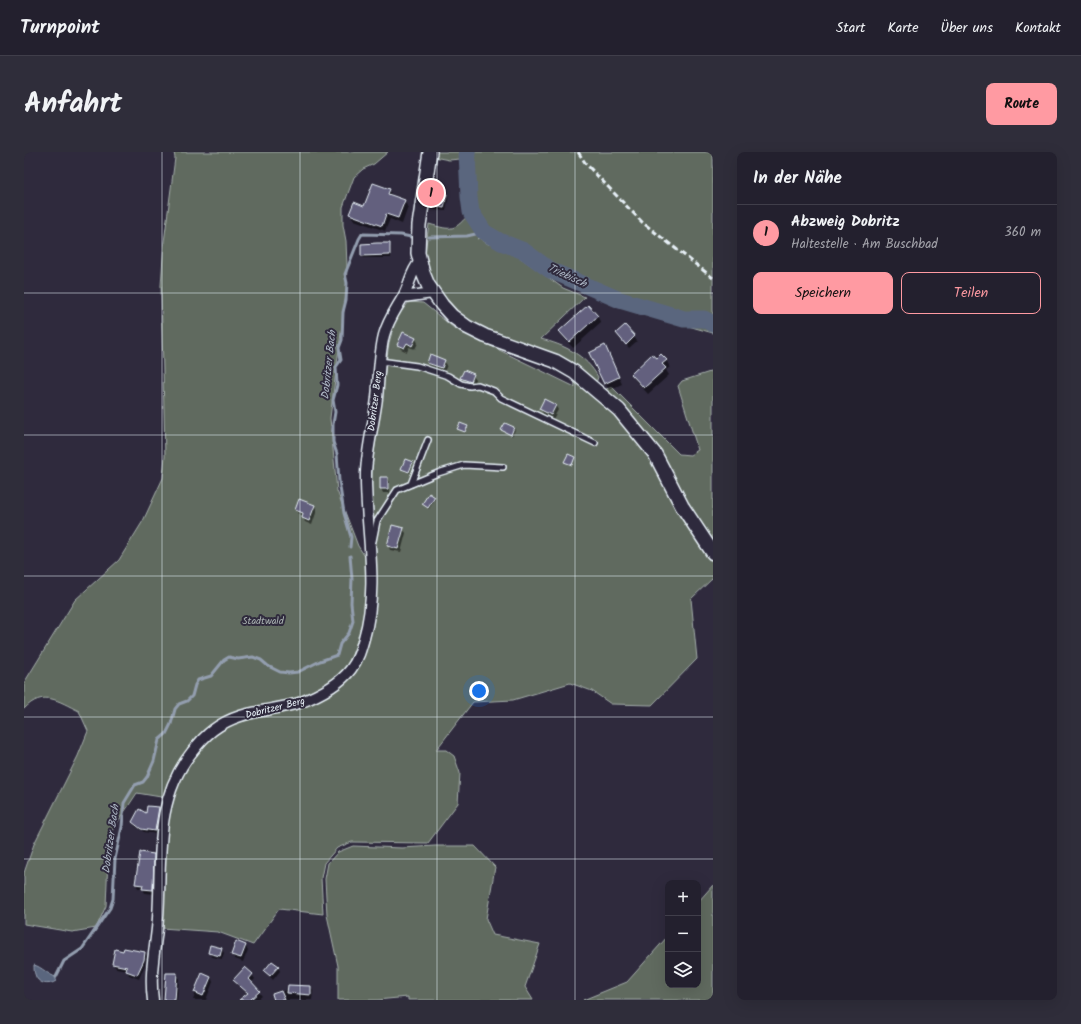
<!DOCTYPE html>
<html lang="de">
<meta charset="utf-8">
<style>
:root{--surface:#23202e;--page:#2f2d3a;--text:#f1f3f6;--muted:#a3a3aa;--line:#403e4a;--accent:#ff9aa2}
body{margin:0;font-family:Kalam,sans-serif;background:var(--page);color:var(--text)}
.controls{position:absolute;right:12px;bottom:12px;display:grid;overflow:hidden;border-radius:8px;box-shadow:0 4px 16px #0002}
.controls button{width:36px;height:36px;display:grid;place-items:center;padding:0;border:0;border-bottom:1px solid var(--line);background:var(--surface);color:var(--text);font:20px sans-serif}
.you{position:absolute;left:455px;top:539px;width:14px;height:14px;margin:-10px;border:3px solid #fff;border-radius:50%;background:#1a73e8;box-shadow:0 0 0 6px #1a73e833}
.badge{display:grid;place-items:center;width:26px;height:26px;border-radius:50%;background:var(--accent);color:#111;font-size:13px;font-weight:700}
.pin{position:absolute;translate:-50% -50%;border:2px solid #fff;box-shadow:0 1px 4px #0006}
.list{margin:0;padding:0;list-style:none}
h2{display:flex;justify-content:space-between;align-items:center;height:52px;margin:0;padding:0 16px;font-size:17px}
h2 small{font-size:13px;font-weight:400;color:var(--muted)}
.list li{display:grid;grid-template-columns:26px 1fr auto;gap:12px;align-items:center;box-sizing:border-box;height:56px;padding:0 16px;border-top:1px solid var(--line)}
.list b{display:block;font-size:15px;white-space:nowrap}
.list p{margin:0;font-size:13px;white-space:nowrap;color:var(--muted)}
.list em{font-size:13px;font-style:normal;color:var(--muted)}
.actions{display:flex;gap:8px;padding:12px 16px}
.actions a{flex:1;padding:9px 0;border:1px solid var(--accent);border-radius:8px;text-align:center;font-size:14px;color:var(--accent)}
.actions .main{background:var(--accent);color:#111}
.icon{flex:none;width:22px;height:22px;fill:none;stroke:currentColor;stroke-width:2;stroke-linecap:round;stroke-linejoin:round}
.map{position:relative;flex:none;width:689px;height:848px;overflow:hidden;border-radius:8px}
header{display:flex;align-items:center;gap:24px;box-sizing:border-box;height:56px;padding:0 20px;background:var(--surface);border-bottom:1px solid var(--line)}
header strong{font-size:19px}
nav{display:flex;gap:22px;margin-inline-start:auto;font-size:14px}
.intro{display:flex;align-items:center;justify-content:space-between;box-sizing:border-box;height:96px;padding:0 24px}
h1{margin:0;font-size:28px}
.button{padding:10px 18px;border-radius:8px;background:var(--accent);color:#111;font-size:14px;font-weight:700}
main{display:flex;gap:24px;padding:0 24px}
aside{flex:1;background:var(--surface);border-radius:8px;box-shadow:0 4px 16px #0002}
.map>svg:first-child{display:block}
</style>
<header>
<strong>Turnpoint</strong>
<nav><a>Start</a><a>Karte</a><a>Über uns</a><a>Kontakt</a></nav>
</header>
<div class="intro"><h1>Anfahrt</h1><a class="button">Route</a></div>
<main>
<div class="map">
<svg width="689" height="848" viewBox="0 0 689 848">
<rect width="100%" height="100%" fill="#2f2a3d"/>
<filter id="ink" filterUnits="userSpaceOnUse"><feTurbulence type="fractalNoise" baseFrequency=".025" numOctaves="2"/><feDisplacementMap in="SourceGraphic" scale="8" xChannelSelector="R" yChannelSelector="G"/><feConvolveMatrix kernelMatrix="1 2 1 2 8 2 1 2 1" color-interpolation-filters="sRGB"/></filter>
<g filter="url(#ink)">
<path fill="#616a5e" stroke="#a4aeab" d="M 150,0 L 364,0 L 350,12 L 339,17 L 330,25 L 319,55 L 319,73 L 322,89 L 323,114 L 322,142 L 306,266 L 313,339 L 334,394 L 350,418 L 347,344 L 348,314 L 365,191 L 372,166 L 385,150 L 399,151 L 430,176 L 551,235 L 550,220 L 574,240 L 588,235 L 655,302 L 666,303 L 674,298 L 654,234 L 658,229 L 689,219 L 689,426 L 667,447 L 673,507 L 628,553 L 587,552 L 568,539 L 546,531 L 489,548 L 449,550 L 412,598 L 422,598 L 430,604 L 436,621 L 434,651 L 404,691 L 328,690 L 313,696 L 300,711 L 297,726 L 299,762 L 255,757 L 229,793 L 194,780 L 137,776 L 143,664 L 143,646 L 113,641 L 85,683 L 82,754 L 72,776 L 48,780 L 0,772 L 0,721 L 10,692 L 54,604 L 64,579 L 55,559 C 34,549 19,537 0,557 L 0,531 L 51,448 L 95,408 L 119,369 L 139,326 L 141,304 L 137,134 L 140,90 L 151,6 Z
M 411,0 L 435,0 L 436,7 L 425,8 L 410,5 Z
M 443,0 L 689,0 L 689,181 L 664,174 L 659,167 L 596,148 L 526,118 L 500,99 L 477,90 L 460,81 L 453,87 L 455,86 L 464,92 L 473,94 L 495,105 L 539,136 L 561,145 L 517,187 C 540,193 562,203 574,225 L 571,234 L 460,178 L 432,161 L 411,135 L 400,108 L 405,72 C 429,79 430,79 447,60 L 445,45 Z
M 329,694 L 378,696 L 411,694 L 451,694 L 471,715 L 462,767 L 469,783 L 516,792 L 501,835 L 509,848 L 384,848 L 384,845 L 353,848 L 314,848 L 314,814 L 303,763 L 301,727 L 304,711 L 314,700 Z
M 689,733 L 689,848 L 559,848 L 603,830 L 644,784 L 644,833 L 674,833 L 674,750 Z"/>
<path fill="#5a667e" stroke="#939eaf" d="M 10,813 C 18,815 24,823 32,825 L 32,829 C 25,834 13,832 11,822 C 10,820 10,816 10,813 Z"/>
<path fill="#0007" d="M 365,37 L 368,45 L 380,49 L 384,55 L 378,72 L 366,67 L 361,79 L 330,68 L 326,62 L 340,55 Z
M 422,43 L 424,47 L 422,59 L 411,58 L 408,54 Z
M 365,92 L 367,96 L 367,106 L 340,106 L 338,103 Z
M 573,164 L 577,171 L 549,196 L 540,186 L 536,179 Z
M 601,174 L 613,189 L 605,196 L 593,181 Z
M 392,187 L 394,191 L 391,197 L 385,195 L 383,200 L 377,197 L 374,193 Z
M 566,201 L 584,201 L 598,232 L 585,238 Z
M 633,208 L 642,208 L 646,215 L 642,218 L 645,223 L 624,242 L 612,229 L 608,222 Z
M 420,209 L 423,213 L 420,220 L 406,215 L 404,211 Z
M 449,223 L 451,227 L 449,233 L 440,230 L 437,226 Z
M 521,249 L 532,254 L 534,258 L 529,267 L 519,262 L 517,257 Z
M 443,275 L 444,276 L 441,281 L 435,277 Z
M 490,276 L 491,278 L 488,284 L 479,278 Z
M 388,310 L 389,312 L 386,321 L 380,319 L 379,317 Z
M 364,326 L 366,330 L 366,341 L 359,341 L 357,337 Z
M 410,346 L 411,347 L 405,357 L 400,353 L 399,352 Z
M 276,349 L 291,354 L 293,358 L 288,373 L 281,370 L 279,366 L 279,364 L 275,362 L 272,358 Z
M 379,377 L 382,381 L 377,400 L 366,398 L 364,393 Z
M 134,656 L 136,660 L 133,682 L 120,680 L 111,674 L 109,670 Z
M 129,703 L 132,707 L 130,742 L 121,741 L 119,737 L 114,736 L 112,732 Z
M 221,793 L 224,798 L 219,810 L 211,807 L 208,803 Z
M 197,797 L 200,801 L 198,807 L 188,805 L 185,801 Z
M 121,800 L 123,805 L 121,812 L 115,827 L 105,823 L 103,818 L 92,816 L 89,812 Z
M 254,815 L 256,819 L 249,828 L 241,819 Z
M 152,822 L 155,826 L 153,848 L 141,848 Z
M 179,822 L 187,825 L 189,830 L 182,848 L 169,848 Z
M 228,823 L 231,827 L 227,831 L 238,844 L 233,848 L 217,848 L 224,842 L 213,832 L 210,828 Z
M 287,835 L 289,839 L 288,848 L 251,848 L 249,843 L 265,837 Z"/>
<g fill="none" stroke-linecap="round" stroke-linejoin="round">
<path stroke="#939eaf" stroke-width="3" d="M 405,85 L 443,84 L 460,80
M 326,395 L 327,385 L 320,361 L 315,329 L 313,302 L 309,290 L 309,272 L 311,260 L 309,248 L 313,233 L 312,215 L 317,208 L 315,196 L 318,188 L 319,160 L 322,148 L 323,131 L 321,122 L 335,87 L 338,82 L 377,83 L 387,85
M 32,825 L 40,809 L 58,797 L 86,756 L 89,747 L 91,707 L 98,675 L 100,651 L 111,633 L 119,630 L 123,625 L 130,609 L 135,588 L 142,582 L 147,572 L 151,557 L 155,552 L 163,549 L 168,544 L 171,533 L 174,528 L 187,524 L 200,508 L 205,505 L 214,507 L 229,505 L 237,508 L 244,514 L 256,520 L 265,521 L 274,520 L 296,509 L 313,503 L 316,492 L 325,481 L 329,469 L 327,451 L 328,427 L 326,404"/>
<path stroke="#5a667e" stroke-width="17" d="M 443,0 L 445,45 L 447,60 L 460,80 L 477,90 L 500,99 L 526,118 L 596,148 L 660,167 L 680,167 L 689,172"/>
</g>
<path fill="#64607e" stroke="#e8f1f8" d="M 349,31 L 366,37 L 364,42 L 381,48 L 374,66 L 362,62 L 358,74 L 325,62 L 330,50 L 340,54 Z
M 409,40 L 423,42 L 420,56 L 407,54 Z
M 353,91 L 366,91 L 366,103 L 337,104 L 337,92 Z
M 564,153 L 574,164 L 545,190 L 535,179 Z
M 601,173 L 611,184 L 602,193 L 592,181 Z
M 379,180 L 392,186 L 388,194 L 383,191 L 380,196 L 373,193 Z
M 581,193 L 595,225 L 580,232 L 565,201 Z
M 406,202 L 421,208 L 418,216 L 403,211 Z
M 628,202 L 633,206 L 637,202 L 643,208 L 638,212 L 642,216 L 620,236 L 607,222 Z
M 440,218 L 450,222 L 447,230 L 436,226 Z
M 520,247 L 532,253 L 527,263 L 515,257 Z
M 436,271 L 444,274 L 441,280 L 433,277 Z
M 481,271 L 490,275 L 487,283 L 477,278 Z
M 544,302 L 551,305 L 548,313 L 540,310 Z
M 381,307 L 389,310 L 385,320 L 377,317 Z
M 356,325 L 364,325 L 364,337 L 356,337 Z
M 405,341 L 411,345 L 404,356 L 398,352 Z
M 275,347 L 291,353 L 285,369 L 278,366 L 279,361 L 271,358 Z
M 368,373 L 380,376 L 374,397 L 363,394 Z
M 123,654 L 135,655 L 131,679 L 117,677 L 108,670 L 115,657 L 122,661 Z
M 116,700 L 130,702 L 129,738 L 118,737 L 119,733 L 111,732 Z
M 212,789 L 222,793 L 217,806 L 207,803 Z
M 186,793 L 198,796 L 196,804 L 184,801 Z
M 100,796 L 121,800 L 120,808 L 113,823 L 102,819 L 103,815 L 88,812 L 91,797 L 99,799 Z
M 248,809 L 255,814 L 246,824 L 240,819 Z
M 221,815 L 229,822 L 225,827 L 236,839 L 226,848 L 215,848 L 224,841 L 209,828 Z
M 142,821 L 153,821 L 151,848 L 140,848 Z
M 178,821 L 187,825 L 179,844 L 170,840 Z
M 264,833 L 287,834 L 287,843 L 263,841 Z
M 257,839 L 261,848 L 250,848 L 248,842 Z"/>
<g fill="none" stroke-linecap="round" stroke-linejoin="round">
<defs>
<path id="service" d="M 356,209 L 393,214 L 424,224 L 437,232 L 446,234 L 454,233 L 470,239 L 477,246 L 571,291
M 387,332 L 404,288
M 349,389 L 353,369 L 373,338 L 414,321 L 440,313 L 479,315"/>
<path id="minor" d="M 379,145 L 409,141
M 129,848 C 125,819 132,795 134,766 C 138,709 129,648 168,600 C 174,592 181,584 189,578 C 215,558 244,560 275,551 C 293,544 315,533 327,517 C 334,508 337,497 340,486 C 356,432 341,376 342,321 C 343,296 350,271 353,246 C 355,225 355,203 360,183 C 364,168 373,156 380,143 C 386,132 387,119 395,111"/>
<path id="secondary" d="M 406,0 L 395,73 L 394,101 L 399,121 L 404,133 L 418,153 L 428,164 L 443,175 L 461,184 L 531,209 L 550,220 L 595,258 L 631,302 L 658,354 L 689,401"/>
</defs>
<use href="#service" stroke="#e8f1f8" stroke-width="8"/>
<use href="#minor" stroke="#e8f1f8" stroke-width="13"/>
<use href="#secondary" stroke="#e8f1f8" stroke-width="16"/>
<use href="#service" stroke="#2f2a3d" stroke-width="5"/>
<use href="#minor" stroke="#2f2a3d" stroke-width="10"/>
<use href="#secondary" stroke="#2f2a3d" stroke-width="13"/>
<path stroke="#e8f1f8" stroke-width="3" stroke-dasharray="6 3" stroke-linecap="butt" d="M 554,0 L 562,12 L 618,70 L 689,126"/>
</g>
</g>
<path fill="none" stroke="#e8f1f8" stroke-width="1" stroke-opacity="0.55" d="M 138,0 L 138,848M 276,0 L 276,848M 413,0 L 413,848M 551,0 L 551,848M 0,141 L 689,141M 0,283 L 689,283M 0,424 L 689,424M 0,565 L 689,565M 0,707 L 689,707"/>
<g text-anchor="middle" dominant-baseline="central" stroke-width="4" stroke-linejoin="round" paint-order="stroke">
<g font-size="10" fill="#e8f1f8" stroke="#2f2a3d">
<text transform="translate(351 249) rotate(-83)">Dobritzer Berg</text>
<text transform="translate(251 556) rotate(-14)">Dobritzer Berg</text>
</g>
<g font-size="10" fill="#abb4b3" stroke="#2f2a3d">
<text x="239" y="469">Stadtwald</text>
</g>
<g font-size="11" font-style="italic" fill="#afb9c7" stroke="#2f2a3d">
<text transform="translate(543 124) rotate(25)">Triebisch</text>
<text transform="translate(305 213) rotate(-84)">Dobritzer Bach</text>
<text transform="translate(87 687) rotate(-82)">Dobritzer Bach</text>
</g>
</g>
</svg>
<div class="controls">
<button>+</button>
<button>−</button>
<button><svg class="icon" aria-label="layers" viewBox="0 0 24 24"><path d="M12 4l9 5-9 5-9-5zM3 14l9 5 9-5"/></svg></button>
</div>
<div class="you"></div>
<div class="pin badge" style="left:407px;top:41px">1</div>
</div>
<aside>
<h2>In der Nähe<small></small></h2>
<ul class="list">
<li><span class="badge">1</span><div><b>Abzweig Dobritz</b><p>Haltestelle · Am Buschbad</p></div><em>360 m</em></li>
</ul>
<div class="actions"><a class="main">Speichern</a><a>Teilen</a></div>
</aside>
</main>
